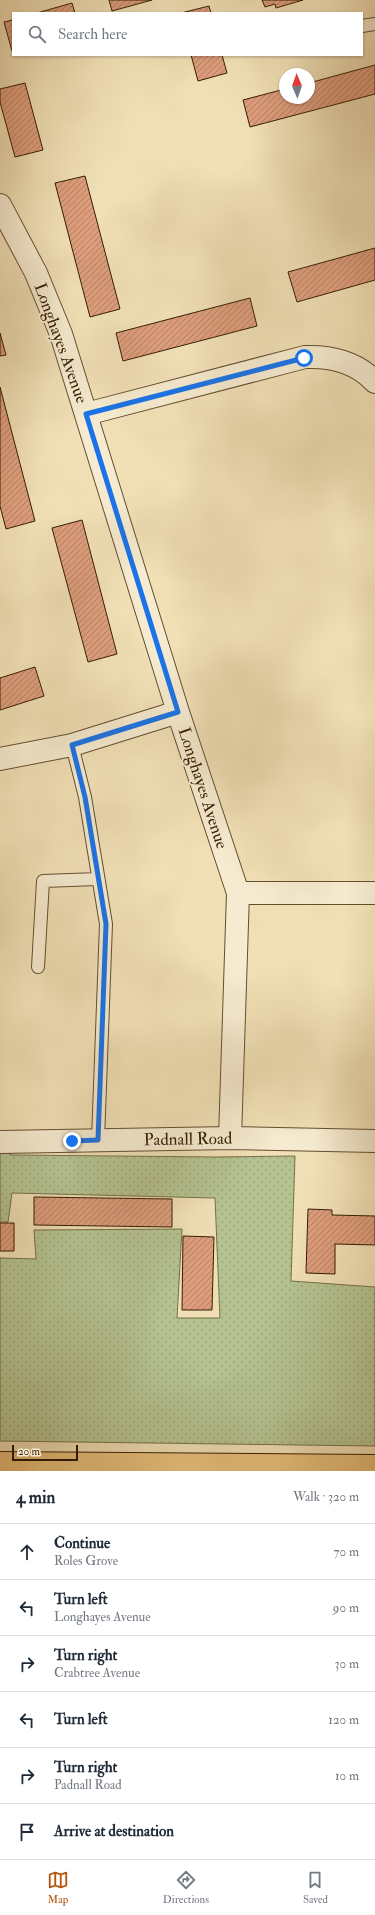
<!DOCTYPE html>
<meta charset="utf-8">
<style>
:root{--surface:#fff;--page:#f6f6f7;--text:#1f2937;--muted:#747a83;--line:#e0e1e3;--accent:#b45309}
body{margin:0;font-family:"IM FELL Double Pica",serif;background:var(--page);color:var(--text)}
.compass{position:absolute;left:279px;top:68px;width:36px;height:36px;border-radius:50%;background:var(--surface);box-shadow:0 1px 3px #0004;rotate:358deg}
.scale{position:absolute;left:12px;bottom:10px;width:66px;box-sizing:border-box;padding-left:4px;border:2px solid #351d03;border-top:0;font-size:11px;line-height:14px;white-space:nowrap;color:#351d03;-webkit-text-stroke:3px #f6ebd0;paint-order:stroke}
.stop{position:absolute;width:12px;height:12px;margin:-9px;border:3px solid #1a73e8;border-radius:50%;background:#fff}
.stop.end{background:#1a73e8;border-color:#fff;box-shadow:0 1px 4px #0008}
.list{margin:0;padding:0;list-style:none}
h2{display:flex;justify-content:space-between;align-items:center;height:52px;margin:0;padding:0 16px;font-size:17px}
h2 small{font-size:13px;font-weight:400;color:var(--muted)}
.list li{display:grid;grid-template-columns:26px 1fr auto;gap:12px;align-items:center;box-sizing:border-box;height:56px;padding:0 16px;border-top:1px solid var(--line)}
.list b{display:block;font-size:15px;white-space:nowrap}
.list p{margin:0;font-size:13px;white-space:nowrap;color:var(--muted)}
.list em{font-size:13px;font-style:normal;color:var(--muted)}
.icon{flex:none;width:22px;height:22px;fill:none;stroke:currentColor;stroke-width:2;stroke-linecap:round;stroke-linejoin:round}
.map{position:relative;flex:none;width:375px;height:1471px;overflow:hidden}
.search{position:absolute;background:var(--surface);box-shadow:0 1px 3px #0004;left:12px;right:12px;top:12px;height:44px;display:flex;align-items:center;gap:10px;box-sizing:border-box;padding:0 14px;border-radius:0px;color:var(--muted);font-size:15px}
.sheet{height:388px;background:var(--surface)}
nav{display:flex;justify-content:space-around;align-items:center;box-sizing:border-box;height:56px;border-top:1px solid var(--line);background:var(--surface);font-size:11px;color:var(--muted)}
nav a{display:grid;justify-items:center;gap:2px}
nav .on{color:var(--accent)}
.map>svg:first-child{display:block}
</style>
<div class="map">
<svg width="375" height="1471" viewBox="0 0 375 1471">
<defs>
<pattern id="grass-dots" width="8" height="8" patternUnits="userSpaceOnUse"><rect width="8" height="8" fill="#b5c392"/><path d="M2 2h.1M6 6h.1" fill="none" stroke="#9ca77c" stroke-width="1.8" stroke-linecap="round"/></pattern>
<pattern id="building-hatch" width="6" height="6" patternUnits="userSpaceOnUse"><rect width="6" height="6" fill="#de9e7d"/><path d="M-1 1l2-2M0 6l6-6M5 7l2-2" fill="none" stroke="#b58064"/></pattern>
</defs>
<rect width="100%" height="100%" fill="#f1e0b6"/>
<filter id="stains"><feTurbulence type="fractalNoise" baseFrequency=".005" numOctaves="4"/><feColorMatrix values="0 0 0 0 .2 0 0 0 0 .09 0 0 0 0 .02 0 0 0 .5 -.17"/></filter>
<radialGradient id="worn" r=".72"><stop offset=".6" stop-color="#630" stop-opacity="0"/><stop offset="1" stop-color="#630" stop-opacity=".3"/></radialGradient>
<path fill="url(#grass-dots)" stroke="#75704a" d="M 0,1150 L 12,1155 L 215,1157 L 295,1156 L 291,1281 L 375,1287 L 375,1446 L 0,1441 L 0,1258 L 36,1259 L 34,1230 L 182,1229 L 177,1318 L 220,1318 L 215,1198 L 12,1193 L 8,1222 L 0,1222 Z"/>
<path fill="url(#building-hatch)" stroke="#351d03" d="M 109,0 L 152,0 L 112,11 Z
M 262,0 L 303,0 L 276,8 L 275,4 L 265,7 Z
M 72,3 L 75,13 L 37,13 Z
M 209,6 L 211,13 L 181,13 Z
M 13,20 L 13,51 L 12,51 L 4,22 Z
M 191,55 L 222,55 L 227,73 L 198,81 Z
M 375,65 L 375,94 L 250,127 L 243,100 L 285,89 L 285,98 L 309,98 L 309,83 Z
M 25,83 L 43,150 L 15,157 L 0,102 L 0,89 Z
M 85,176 L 120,309 L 90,317 L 55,183 Z
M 375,248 L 375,280 L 297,302 L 288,272 Z
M 250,298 L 257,326 L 123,361 L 116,333 Z
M 0,333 L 6,355 L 0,356 Z
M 0,387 L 35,521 L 6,529 L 0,506 Z
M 82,520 L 117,654 L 88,662 L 52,528 Z
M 35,667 L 44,696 L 0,710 L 0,678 Z
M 34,1197 L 172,1199 L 172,1227 L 34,1225 Z
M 308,1209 L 332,1210 L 332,1215 L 375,1216 L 375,1245 L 335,1244 L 335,1274 L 306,1273 Z
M 0,1223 L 14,1223 L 14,1251 L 0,1251 Z
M 183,1236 L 214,1237 L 212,1310 L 182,1310 Z"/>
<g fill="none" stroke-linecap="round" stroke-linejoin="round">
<defs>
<path id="service" d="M 362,26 L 375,24
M 72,745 L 85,797 L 106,924 L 98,1140
M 38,967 L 43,881 L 98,879"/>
<path id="minor" d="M 0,205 L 36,273 L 61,334 L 178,712 L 238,893 L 230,1138
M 86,414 L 305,357 C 330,356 357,362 375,382
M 0,759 L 72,745 L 178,712
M 238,893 L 375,893
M 0,1142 L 230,1138 L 375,1141"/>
<path id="trunk" d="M 0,1463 L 375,1466"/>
</defs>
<use href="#service" stroke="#644e30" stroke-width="14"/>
<use href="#minor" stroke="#644e30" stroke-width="24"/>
<use href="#trunk" stroke="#351d03" stroke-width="24"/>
<use href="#service" stroke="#f6ebd0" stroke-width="12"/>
<use href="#minor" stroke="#f6ebd0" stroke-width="22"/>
<use href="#trunk" stroke="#e8c07b" stroke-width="22"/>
</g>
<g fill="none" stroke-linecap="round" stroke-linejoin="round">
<path stroke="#1a73e8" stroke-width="5" d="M 72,1141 L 98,1140 L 106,924 L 85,797 L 72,745 L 178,712 L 86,414 L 304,358"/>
</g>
<g text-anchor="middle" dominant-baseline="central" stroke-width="4" stroke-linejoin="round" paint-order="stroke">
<g font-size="17" fill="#351d03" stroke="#f6ebd0">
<text transform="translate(61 343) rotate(70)">Longhayes Avenue</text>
<text transform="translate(203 788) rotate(72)">Longhayes Avenue</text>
<text transform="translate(188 1139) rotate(-1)">Padnall Road</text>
</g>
</g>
<rect width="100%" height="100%" filter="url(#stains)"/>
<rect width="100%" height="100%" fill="url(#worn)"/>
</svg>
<svg class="compass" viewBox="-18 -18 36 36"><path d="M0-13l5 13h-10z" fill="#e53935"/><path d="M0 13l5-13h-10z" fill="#747a83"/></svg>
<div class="scale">20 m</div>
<div class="stop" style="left:304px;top:358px"></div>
<div class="stop end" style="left:72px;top:1141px"></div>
<div class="search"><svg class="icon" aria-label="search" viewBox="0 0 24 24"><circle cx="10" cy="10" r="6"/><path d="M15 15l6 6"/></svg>Search here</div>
</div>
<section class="sheet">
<h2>4 min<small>Walk · 320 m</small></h2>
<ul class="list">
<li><svg class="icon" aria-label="ahead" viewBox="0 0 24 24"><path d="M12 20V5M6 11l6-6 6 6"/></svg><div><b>Continue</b><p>Roles Grove</p></div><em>70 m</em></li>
<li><svg class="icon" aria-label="left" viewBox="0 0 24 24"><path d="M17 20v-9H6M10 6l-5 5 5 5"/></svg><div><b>Turn left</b><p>Longhayes Avenue</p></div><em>90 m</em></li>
<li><svg class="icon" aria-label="right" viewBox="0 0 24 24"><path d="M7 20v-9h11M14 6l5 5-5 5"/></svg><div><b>Turn right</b><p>Crabtree Avenue</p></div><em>30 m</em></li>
<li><svg class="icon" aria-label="left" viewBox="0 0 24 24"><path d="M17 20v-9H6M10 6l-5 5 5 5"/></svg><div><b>Turn left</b></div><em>120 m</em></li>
<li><svg class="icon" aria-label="right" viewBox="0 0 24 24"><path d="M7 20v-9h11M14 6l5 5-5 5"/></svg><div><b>Turn right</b><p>Padnall Road</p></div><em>10 m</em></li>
<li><svg class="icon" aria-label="arrive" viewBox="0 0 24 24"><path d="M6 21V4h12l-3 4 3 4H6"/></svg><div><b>Arrive at destination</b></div></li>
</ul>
</section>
<nav>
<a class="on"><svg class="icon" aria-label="map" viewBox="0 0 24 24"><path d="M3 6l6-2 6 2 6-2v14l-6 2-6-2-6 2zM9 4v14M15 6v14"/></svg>Map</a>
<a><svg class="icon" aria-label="directions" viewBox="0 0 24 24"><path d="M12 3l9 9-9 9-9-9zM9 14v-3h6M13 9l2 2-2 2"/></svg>Directions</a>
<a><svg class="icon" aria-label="saved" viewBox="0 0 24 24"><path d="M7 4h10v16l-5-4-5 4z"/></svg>Saved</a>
</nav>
